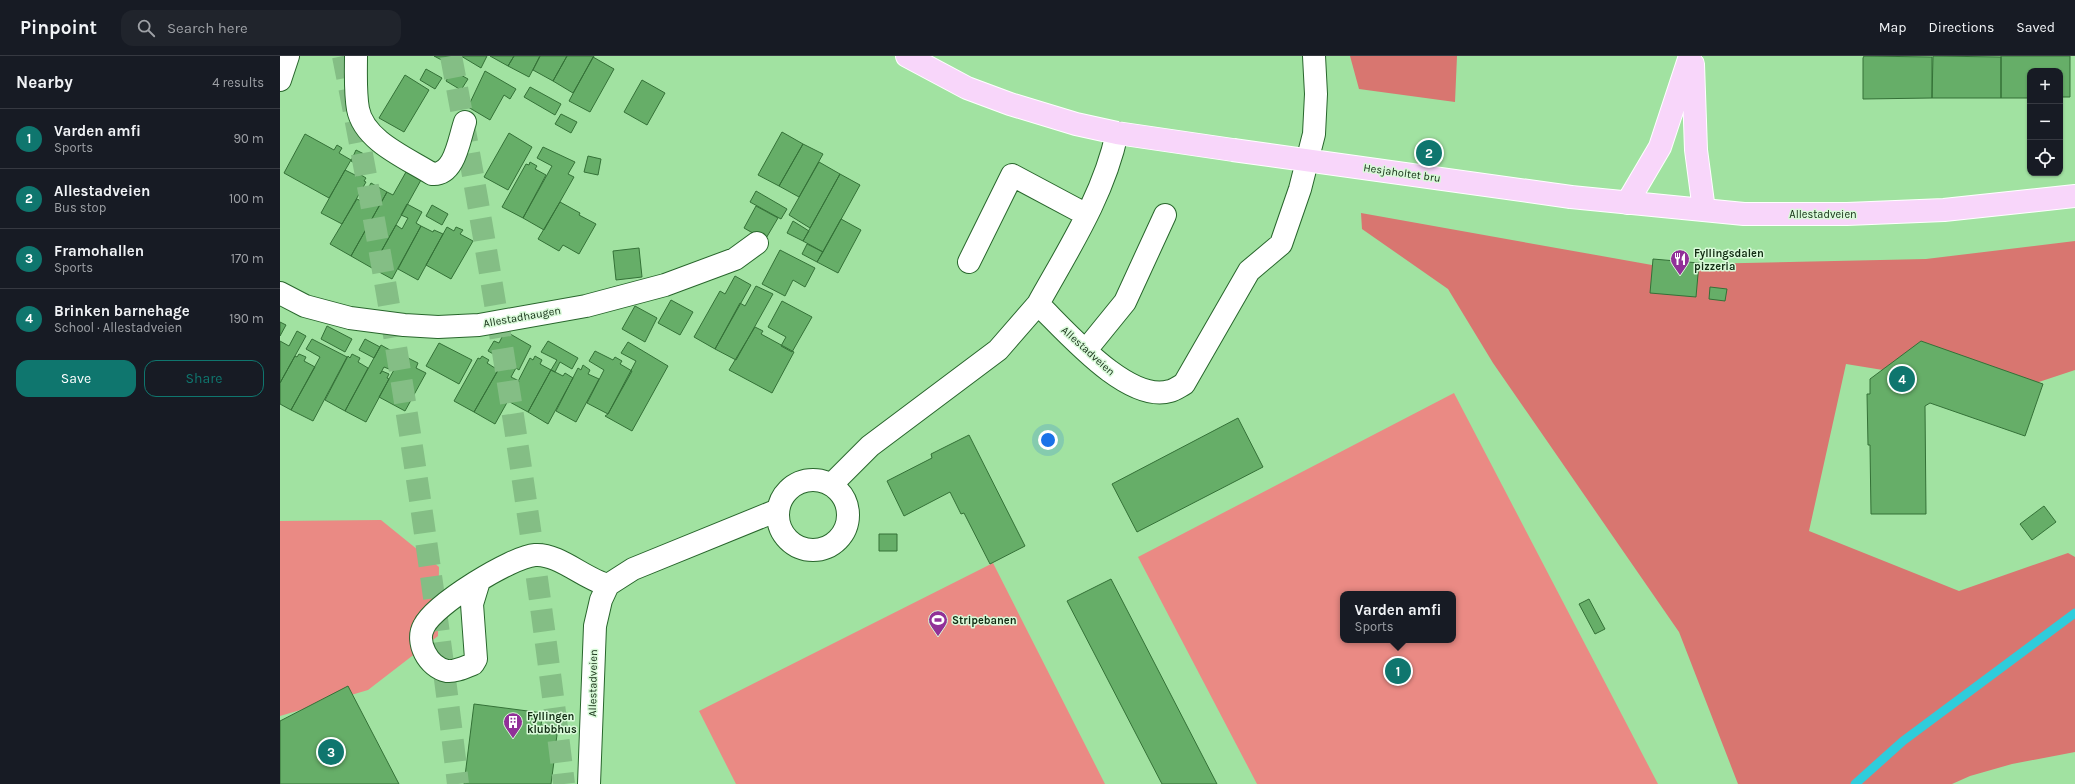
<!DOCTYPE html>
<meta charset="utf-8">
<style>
:root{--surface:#171b24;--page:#20242c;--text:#f1f3f6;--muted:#9ea1a6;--line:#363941;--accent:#0f766e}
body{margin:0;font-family:Karla,sans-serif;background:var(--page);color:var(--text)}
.controls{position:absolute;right:12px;top:12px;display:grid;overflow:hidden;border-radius:8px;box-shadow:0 1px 3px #0004}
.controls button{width:36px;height:36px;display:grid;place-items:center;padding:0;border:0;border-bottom:1px solid var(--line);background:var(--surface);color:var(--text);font:20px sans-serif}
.you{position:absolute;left:768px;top:384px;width:14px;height:14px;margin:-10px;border:3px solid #fff;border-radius:50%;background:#1a73e8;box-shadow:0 0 0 6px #1a73e833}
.badge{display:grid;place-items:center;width:26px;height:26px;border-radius:50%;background:var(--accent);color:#fff;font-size:13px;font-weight:700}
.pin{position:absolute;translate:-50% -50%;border:2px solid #fff;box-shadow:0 1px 4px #0006}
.popup{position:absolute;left:1060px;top:535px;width:116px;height:52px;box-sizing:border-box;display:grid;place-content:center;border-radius:8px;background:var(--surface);filter:drop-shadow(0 1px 3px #0005);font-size:13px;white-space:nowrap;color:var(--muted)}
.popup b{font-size:15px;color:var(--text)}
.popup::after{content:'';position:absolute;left:50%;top:100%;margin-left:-8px;border:8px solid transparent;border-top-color:var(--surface)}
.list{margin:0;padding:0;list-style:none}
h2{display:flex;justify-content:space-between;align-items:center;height:52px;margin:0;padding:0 16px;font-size:17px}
h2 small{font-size:13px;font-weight:400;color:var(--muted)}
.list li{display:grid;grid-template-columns:26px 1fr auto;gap:12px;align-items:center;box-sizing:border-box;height:60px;padding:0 16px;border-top:1px solid var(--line)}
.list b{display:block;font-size:15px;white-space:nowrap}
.list p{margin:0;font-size:13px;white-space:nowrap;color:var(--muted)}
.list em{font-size:13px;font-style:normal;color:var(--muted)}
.actions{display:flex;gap:8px;padding:12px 16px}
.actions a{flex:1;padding:9px 0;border:1px solid var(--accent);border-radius:12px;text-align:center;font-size:14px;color:var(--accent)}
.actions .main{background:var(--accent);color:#fff}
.icon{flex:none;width:22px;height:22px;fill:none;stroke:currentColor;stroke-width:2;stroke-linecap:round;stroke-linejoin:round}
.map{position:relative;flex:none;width:1795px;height:728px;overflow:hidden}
header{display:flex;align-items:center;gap:24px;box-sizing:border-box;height:56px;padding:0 20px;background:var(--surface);border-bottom:1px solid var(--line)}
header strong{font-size:19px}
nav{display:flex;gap:22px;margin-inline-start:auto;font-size:14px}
.search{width:280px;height:36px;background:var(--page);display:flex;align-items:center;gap:10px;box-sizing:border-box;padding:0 14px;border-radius:12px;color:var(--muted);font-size:15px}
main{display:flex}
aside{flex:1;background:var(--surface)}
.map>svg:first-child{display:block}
</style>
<header>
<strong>Pinpoint</strong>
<div class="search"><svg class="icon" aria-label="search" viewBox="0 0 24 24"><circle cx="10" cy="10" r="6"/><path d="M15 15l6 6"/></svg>Search here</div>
<nav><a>Map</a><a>Directions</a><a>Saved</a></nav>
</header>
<main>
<aside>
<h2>Nearby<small>4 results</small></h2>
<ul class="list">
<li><span class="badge">1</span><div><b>Varden amfi</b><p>Sports</p></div><em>90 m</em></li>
<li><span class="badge">2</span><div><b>Allestadveien</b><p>Bus stop</p></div><em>100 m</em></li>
<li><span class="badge">3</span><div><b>Framohallen</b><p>Sports</p></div><em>170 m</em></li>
<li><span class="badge">4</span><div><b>Brinken barnehage</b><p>School · Allestadveien</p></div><em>190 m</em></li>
</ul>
<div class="actions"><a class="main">Save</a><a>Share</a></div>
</aside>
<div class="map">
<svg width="1795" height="728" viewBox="0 0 1795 728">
<rect width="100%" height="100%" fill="#a1e2a1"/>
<path fill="#ea8a84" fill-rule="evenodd" d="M 1174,337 L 1378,728 L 977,728 L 858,501 ZM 1063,538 L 1173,538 L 1173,584 L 1063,584 Z
M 101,464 L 159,511 L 158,580 L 88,634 L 0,660 L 0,465 Z
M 713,507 L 825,728 L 456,728 L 419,655 Z"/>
<path fill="#d87670" d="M 1070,0 L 1177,0 L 1175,46 L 1079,33 Z
M 1081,157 L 1372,209 L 1646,203 L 1795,185 L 1795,314 L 1732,335 L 1566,308 L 1529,475 L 1679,535 L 1788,497 L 1795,501 L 1795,696 L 1732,708 L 1690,720 L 1672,728 L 1458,728 L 1399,576 L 1213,307 L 1168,233 L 1082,173 Z"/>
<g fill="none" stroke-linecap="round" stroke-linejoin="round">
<path stroke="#2fccdb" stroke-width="9" d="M 1575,728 L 1623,685 L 1795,557"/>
</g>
<path fill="#66ae68" stroke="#347137" d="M 154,0 L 181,0 L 175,11 Z
M 181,0 L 207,0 L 201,12 Z
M 210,0 L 234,0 L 228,10 Z
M 234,0 L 260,0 L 249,21 L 228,10 Z
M 260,0 L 287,0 L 273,25 L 253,14 Z
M 287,0 L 314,0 L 293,37 L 273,25 Z
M 1584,0 L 1652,1 L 1652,42 L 1583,43 L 1583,2 Z
M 1653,0 L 1721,1 L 1721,42 L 1652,42 Z
M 1721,0 L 1790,0 L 1790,41 L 1780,41 L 1780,15 L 1750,15 L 1750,42 L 1721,42 Z
M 313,1 L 334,13 L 310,56 L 289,45 Z
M 146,13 L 162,22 L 155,33 L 140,24 Z
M 172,14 L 188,23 L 181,34 L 166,25 Z
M 205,15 L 236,33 L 230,43 L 224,39 L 210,64 L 188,51 Z
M 125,19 L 149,34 L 124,76 L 99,62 Z
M 362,24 L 385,37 L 367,69 L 344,56 Z
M 250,31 L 281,48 L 275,59 L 244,41 Z
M 281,58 L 297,66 L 291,77 L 275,68 Z
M 502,76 L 523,88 L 499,130 L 478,119 Z
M 229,77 L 252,91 L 228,134 L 204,121 Z
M 25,78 L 54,94 L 57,89 L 62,92 L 59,97 L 71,104 L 49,142 L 4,117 Z
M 523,88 L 543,98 L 519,141 L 499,130 Z
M 263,91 L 295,106 L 288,118 L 294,121 L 264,174 L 243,162 L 272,110 L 257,102 Z
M 76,94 L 92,102 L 86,113 L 71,105 Z
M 308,100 L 321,103 L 318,119 L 304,116 Z
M 250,106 L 257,110 L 255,113 L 266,119 L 243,162 L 222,151 L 246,108 L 249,109 Z
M 539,106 L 560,118 L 530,172 L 509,159 Z
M 65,114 L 77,120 L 78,117 L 86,122 L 84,125 L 86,126 L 62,168 L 41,157 Z
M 126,116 L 141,124 L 92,212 L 71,200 L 107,136 L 113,139 Z
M 560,118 L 580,129 L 543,196 L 523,185 Z
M 91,127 L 107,136 L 71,200 L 50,188 L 77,143 L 85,147 L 88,142 L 84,140 Z
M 476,135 L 507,153 L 501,163 L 470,146 Z
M 280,146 L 300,157 L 299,159 L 316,168 L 299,198 L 283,189 L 279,195 L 258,183 Z
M 127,148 L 142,156 L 136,167 L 141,170 L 112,223 L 92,212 L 116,169 L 122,173 L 128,162 L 121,159 Z
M 152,149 L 168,158 L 162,169 L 146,160 Z
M 476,150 L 498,162 L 485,184 L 464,172 Z
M 561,163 L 581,174 L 558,217 L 537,206 Z
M 513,165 L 529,175 L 523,185 L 507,177 Z
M 141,170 L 153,176 L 154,174 L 163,178 L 138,224 L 118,213 Z
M 167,171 L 174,175 L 176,171 L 183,174 L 180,178 L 193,185 L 171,223 L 146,209 Z
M 527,188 L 543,196 L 537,206 L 522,198 Z
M 359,192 L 362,221 L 336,224 L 333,195 Z
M 500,194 L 535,212 L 525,231 L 513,224 L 505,240 L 482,228 Z
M 1373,203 L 1419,207 L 1416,241 L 1370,237 Z
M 455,220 L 471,229 L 435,293 L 414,281 L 440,235 L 445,238 Z
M 476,230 L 493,238 L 456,304 L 435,293 L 460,247 L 465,250 Z
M 1430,231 L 1447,233 L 1445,245 L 1429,243 Z
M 391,244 L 413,256 L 400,279 L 378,267 Z
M 502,245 L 532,261 L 512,296 L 501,290 L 506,281 L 488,271 Z
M 355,250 L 377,262 L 365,286 L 342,273 Z
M 0,266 L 6,269 L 0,280 Z
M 47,270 L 72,283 L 65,296 L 41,283 Z
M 475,271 L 483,275 L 481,278 L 514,296 L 492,337 L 449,314 Z
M 17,275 L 26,280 L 0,327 L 0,285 L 9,290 Z
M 225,275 L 251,290 L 239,314 L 236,312 L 231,321 L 239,325 L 215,368 L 194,356 L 224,304 L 208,295 L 214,285 L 219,287 Z
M 32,283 L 67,301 L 33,365 L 11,354 L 40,301 L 26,293 Z
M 85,283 L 100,291 L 94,302 L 79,294 Z
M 268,285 L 298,302 L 292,313 L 280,306 L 275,316 L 271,314 L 277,304 L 261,296 Z
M 1641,285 L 1763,328 L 1745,380 L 1650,347 L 1645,350 L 1646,458 L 1591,458 L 1590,389 L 1588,389 L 1587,338 L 1590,338 L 1590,323 Z
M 348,286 L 388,310 L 352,375 L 325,360 L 328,358 L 356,305 L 341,297 Z
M 159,287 L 192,304 L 179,328 L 146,310 Z
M 101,289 L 117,298 L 109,313 L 104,311 L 100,318 L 102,315 L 109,318 L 107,322 L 109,323 L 86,366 L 65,355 Z
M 315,295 L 333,304 L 335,301 L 342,305 L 340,308 L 352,315 L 328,358 L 307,347 L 324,314 L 309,305 Z
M 19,298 L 26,301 L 24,305 L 35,311 L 11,354 L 0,348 L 0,327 L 15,300 L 17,301 Z
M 72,298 L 80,302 L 78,306 L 88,312 L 65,355 L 45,344 L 68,300 L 70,302 Z
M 202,300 L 209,304 L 207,307 L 218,314 L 194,356 L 174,345 L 198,302 L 200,303 Z
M 255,300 L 262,304 L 260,308 L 271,314 L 248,356 L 228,345 L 250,302 L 253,304 Z
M 128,302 L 138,307 L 136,312 L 146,317 L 125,355 L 99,341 L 120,303 L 125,306 Z
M 303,309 L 310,314 L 308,318 L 319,323 L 296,366 L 276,355 L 298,312 L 301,314 Z
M 271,314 L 283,320 L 285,317 L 293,322 L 268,368 L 248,356 Z
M 958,362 L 983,411 L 857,476 L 832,428 Z
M 689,379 L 745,490 L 710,508 L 684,457 L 681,458 L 670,436 L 624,460 L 607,425 L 652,402 L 651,398 Z
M 1764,450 L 1776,466 L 1752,484 L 1740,468 Z
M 599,478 L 617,478 L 617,495 L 599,495 Z
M 831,523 L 937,728 L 882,728 L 787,545 Z
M 1309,543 L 1325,573 L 1315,578 L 1299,548 Z
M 68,630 L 119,728 L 0,728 L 0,665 Z
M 194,648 L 263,657 L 261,669 L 278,671 L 275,694 L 278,694 L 277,705 L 274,705 L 271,728 L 184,728 Z"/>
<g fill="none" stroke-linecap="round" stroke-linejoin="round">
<path stroke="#84be85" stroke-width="22" stroke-dasharray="22 11" stroke-linecap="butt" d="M 63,0 C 111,241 149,484 178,728
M 171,0 C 217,241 254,484 284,728"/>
<defs>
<path id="minor" d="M 76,0 C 76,17 75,36 78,53 C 84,85 127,102 152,118 C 175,120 179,83 185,66
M 0,24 L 8,0
M 689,206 L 732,119 L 807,159
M 0,237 L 25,250 L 70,262 L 124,269 L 158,271 L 199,269 L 306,250 L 385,229 L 455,203 L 477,187
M 758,248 C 788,194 824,139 837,77
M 806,294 L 845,246 L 885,159
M498 459a35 35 0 1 1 70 0a35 35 0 1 1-70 0Z
M 551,429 L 590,390 L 718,294 L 758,248 C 786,275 848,348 890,335 C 895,334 900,330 904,328 L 969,215 L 1001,188 L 1020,133 L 1034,78 L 1036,38 L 1034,0
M 199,525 L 192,548 L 196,603 L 193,608 C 185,611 175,616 167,615 C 148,611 135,586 144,570 C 155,548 231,501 255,499 C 278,497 306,524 328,529
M 309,728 L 315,570 L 321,544 L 328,529 L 353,513 L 498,454"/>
<path id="major" d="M 627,0 L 687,32 L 730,48 L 796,68 L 837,77 L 953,94
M 1413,8 L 1416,94 L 1424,154
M 1291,141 L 1464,158 L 1567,158 L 1664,154 L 1795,140
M 1347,147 L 1380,91 L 1410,0"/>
</defs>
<use href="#minor" stroke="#28662c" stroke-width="24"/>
<use href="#major" stroke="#fff" stroke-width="24"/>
<use href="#minor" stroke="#fff" stroke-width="22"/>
<use href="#major" stroke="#f8d6fa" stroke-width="22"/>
<defs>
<path id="major-bridge" d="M 953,94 L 1291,141"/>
</defs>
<use href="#major-bridge" stroke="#fff" stroke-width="24" stroke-linecap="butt"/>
<use href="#major-bridge" stroke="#f8d6fa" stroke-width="22"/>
</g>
<defs>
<symbol id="restaurant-pin" viewBox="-11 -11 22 30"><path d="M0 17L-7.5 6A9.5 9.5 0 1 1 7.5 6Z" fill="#913098" stroke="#d9fad9"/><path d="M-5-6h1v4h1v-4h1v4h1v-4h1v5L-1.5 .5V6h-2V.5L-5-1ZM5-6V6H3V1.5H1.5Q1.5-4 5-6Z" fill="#fff"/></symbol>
<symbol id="stadium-pin" viewBox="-11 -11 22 30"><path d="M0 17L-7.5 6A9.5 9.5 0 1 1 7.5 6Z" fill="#913098" stroke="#d9fad9"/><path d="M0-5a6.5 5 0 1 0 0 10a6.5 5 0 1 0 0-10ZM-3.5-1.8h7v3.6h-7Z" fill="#fff"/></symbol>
<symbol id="building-pin" viewBox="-11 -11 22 30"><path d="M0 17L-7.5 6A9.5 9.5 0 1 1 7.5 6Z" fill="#913098" stroke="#d9fad9"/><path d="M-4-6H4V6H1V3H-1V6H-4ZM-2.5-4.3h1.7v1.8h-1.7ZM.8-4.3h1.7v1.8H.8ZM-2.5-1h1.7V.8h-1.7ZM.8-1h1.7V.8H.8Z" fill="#fff"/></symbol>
</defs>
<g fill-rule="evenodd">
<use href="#restaurant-pin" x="1389" y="192" width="22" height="30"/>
<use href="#stadium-pin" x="647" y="553" width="22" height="30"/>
<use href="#building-pin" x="222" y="655" width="22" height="30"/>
</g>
<g text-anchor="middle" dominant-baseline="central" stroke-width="3" stroke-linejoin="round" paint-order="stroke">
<g font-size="11" fill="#122c13" stroke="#d9fad9">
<text transform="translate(1122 117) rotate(8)">Hesjaholtet bru</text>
<text x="1543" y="158">Allestadveien</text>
<text transform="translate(242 261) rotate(-10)">Allestadhaugen</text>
<text transform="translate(808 295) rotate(42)">Allestadveien</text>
<text transform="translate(313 627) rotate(-89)">Allestadveien</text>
</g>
<g font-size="11" font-weight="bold" fill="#122c13" stroke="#d9fad9" text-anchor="start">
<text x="1414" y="197">Fyllingsdalen<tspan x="1414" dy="13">pizzeria</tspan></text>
<text x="672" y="564">Stripebanen</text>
<text x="247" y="660">Fyllingen<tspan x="247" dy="13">klubbhus</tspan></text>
</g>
</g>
</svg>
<div class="controls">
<button>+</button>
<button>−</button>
<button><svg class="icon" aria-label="locate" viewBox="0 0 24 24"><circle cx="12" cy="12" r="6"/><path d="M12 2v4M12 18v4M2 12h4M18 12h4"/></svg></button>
</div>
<div class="you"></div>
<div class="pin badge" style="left:1118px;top:615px">1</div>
<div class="popup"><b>Varden amfi</b>Sports</div>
<div class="pin badge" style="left:1149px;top:97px">2</div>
<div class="pin badge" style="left:51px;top:696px">3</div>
<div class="pin badge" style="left:1622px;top:323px">4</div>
</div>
</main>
